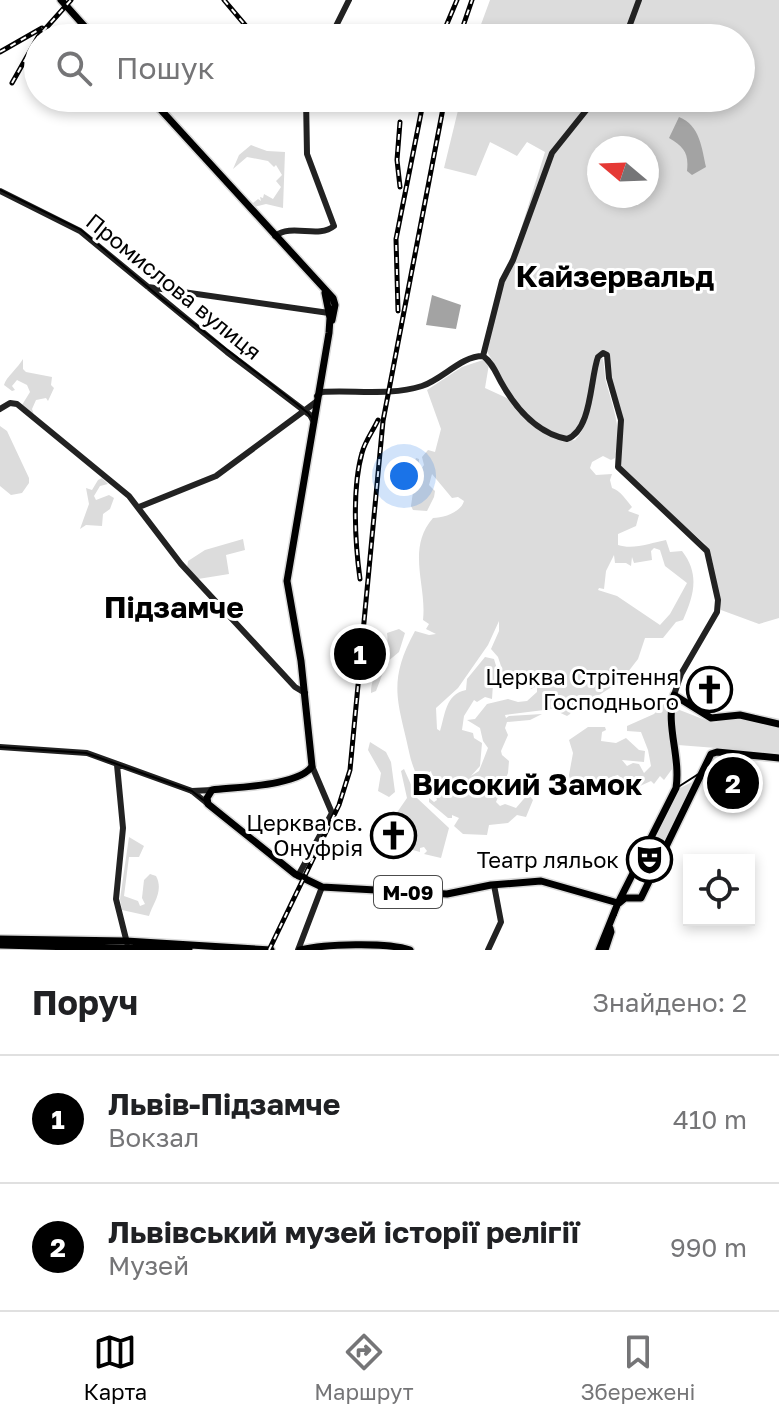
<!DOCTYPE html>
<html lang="uk">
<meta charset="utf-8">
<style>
:root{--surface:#fff;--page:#f6f6f6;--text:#202124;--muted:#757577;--line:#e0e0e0;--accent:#000}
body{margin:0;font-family:"Golos Text",sans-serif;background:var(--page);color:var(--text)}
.controls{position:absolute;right:24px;bottom:24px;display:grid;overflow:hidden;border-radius:0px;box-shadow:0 4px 12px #0003}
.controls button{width:72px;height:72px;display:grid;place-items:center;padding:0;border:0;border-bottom:2px solid var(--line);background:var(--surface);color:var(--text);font:40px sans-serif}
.compass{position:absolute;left:587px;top:136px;width:72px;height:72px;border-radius:50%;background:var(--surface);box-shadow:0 4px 12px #0003;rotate:289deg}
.you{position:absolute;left:404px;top:476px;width:28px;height:28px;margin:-20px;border:6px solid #fff;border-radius:50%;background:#1a73e8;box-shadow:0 0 0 12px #1a73e833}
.badge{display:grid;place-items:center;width:52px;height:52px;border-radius:50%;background:var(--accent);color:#fff;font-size:26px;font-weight:700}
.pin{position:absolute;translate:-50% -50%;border:4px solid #fff;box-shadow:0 2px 8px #0006}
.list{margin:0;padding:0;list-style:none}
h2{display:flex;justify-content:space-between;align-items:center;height:104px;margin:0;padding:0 32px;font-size:34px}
h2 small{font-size:26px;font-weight:400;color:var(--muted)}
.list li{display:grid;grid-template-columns:52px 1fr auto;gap:24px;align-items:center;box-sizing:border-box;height:128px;padding:0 32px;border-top:2px solid var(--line)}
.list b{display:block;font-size:30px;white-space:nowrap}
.list p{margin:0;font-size:26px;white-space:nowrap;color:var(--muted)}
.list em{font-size:26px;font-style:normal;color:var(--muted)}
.icon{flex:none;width:44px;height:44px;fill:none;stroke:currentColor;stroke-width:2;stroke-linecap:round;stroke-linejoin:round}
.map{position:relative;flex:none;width:779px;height:950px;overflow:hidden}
.search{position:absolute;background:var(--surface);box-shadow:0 4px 12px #0003;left:24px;right:24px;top:24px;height:88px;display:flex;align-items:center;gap:20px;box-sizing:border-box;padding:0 28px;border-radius:44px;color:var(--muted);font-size:30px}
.sheet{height:360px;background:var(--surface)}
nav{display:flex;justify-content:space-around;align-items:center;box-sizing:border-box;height:112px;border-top:2px solid var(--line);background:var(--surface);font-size:22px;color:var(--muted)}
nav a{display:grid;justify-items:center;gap:4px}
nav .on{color:var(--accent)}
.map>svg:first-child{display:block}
</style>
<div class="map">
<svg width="779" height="950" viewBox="0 0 779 950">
<rect width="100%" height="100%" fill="#fff"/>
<path fill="#dcdcdc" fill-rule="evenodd" d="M 490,0 L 779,0 L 779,618 L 759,624 L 721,610 L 712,560 L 705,544 L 619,468 L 622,420 L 603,351 L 583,421 L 569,438 C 514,419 514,395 486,350 L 495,312 L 545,152 L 527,142 L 517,156 L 490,142 L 476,176 L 444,168 L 461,98 L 741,98 L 741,38 L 476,38 ZM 599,148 L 647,148 L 647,196 L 599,196 Z
M 251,145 L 267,151 L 285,152 L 283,208 L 266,204 L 254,207 L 242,193 L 253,203 L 258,199 L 261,201 L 260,197 L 263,198 L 264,194 L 273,199 L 281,187 L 276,181 L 282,175 L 276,165 L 274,167 L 268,161 L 247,157 L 233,169 L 239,155 Z
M 602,357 C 605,364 604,374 606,382 C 613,408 623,431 615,458 L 611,460 L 603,456 L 592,462 L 590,468 L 596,475 L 612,474 L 610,480 L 612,488 C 620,490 627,501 632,507 L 628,511 L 639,515 L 636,526 L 618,534 L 618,545 C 633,550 651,543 666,540 L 670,552 L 682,551 C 700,574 694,595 683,620 L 676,622 L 663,638 L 645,638 L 638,659 L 621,681 L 596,697 L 578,697 L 570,714 L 567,716 L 552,709 L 505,715 L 506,718 L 509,716 L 542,714 L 530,720 L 507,722 L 505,728 L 508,735 L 501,751 L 502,755 L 509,761 L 508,773 L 496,802 L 500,806 L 505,804 L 516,808 L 528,794 L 533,800 L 526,817 L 517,815 L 508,823 L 489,825 L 487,835 L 463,834 L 454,826 L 459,818 L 452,815 L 452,818 L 448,818 L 429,802 L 429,798 L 434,802 L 437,800 L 435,793 L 438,789 L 434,784 L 431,771 L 424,776 L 422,784 L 431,784 L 432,790 L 425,796 L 421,790 C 421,784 412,766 410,756 C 399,703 386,684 415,631 L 429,635 L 436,634 L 426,629 L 429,624 L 423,620 C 427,585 406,549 433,518 C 444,518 461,512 464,501 L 458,497 L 452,498 L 432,474 L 429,485 L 435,491 L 434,497 L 427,511 L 413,510 L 411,506 L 414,485 L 411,470 L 416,458 L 419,459 L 419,467 L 422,468 L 424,465 L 422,457 L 428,450 L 435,452 L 441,429 L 427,390 L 462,367 L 483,360 L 489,364 L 485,388 L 509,399 C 516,417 555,443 575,440 C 595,419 590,383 602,357 ZM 654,548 L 660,550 L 665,566 L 687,583 L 670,614 L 660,625 L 617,596 L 598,590 L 599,588 L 604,589 L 606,571 L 614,555 L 615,563 L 626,563 L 631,566 L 632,557 L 634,563 L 652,560 L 651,551 ZM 499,621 L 499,631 L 491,649 L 498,657 L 502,669 L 497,669 L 494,659 L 485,657 L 467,679 L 466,690 C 445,694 445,716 440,731 L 437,729 L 436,708 L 458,688 L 488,645 ZM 513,672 C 529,675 526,678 531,689 L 535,687 L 534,682 L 537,683 L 537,692 L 527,701 L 518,702 L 508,699 L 487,704 L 475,719 L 467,720 L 480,728 L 483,741 L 488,748 L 479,771 L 471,776 L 480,766 L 482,743 L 474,738 L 473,733 L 462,730 L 464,716 L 474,700 L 477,702 L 485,697 L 492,699 L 493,684 L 501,687 L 507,675 Z
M 23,359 L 23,369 L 26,372 L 52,377 L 51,385 L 54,388 L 48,401 L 46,398 L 36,400 L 32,409 L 34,415 L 22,405 L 30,392 L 27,385 L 17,380 L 12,386 L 15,390 L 12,391 L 4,385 C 6,377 18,368 23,359 Z
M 0,426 L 7,431 L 29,478 L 29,483 L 22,493 L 11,495 L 0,486 Z
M 102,478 L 108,484 L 100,486 L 94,496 L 96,500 L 109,495 L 114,498 L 110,509 L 103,514 L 102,526 L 86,525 L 80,529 L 89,504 L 86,488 L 92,490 L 98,480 Z
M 243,539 L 245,550 L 226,555 L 229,574 L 198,579 L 187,568 L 188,561 L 205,550 Z
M 399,629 L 405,633 L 399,652 L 387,662 L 376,691 L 371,693 C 371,671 391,655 387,633 Z
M 671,696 L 668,712 L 675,765 L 664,780 L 660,776 L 654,784 L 651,781 L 640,786 L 641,795 L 633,791 L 643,782 L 641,780 L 626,786 L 618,775 C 594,782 605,787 579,780 L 571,785 L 569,775 L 573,753 L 569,740 L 588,727 L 605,727 L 606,730 L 602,732 L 601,741 L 616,743 L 626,738 L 639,750 L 645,751 L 644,762 L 622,760 L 627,766 L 633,763 L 639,764 L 644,773 L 651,766 L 648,750 L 641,732 L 627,731 L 627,726 L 654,714 Z
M 676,702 L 678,702 L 677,709 L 713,723 L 742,718 L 779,726 L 779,753 L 678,745 L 673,714 Z
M 370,742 L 386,752 L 391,762 L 395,792 L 389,797 L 378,791 L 381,773 L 368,750 Z
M 404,769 L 417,798 L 449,828 L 441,858 L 424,854 L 427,851 L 424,847 L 420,848 L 420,852 L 398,846 L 403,832 L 396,826 L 389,824 L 407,798 L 401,771 Z
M 692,782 L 662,849 L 653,844 L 680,788 Z
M 129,837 L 144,846 L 139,857 L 129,857 L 124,896 L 138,901 L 140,906 L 145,904 L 142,898 L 144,880 L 150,874 L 156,876 C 164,891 153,903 149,916 L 122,910 L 120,899 Z"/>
<path fill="#a3a3a3" d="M 679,117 C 700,125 702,149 706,167 L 692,175 L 687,171 C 689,153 684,147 669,138 Z
M 432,295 L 461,305 L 456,329 L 426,325 Z"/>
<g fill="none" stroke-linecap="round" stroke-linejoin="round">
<defs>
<path id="primary" d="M 61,0 L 95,38
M 150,98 L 333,298 L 335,305 L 332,320
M 325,293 L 330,318 L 329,333 L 287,581 L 301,661 L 312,766 C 300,786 235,787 212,790 L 207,798 L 208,804 L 295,874 L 322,887 L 447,894 L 491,885 L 541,881 L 618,903
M 619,903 L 625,898 L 641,898 L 711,754 L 717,752 L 779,758
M 0,939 L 126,941 L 271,950
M 0,945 L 189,950
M 300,950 C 325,944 387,942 410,950
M 599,950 L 618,903 L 676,788 C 681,757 665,725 674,695 L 711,718 L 740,715 L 779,724
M 605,950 L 611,932 L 610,928"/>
</defs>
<use href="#primary" stroke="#dbdbdb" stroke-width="10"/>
<path stroke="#222" stroke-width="6" d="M 330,38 L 349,0
M 625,38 L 639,0
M 0,191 L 80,231 L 227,352 L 310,415 L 314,422
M 275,236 C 292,223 318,239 334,226 L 307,154 L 306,98
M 148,287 L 329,313
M 483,356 C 492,362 496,373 501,382 C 516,409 536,433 567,439 C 592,430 590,379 598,357 L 603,353 L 607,355 L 609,378 L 621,420 L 618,467 L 707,551 L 718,600 L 717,612 L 681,674 L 674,695
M 483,356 L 502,281 L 513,260 L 552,153 L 596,98
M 317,396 L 322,392 C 355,390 390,396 422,386 C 443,379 461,356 483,356
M 0,409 L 10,403 L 17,404 L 129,496 L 181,564 L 295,687 L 305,693
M 139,507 L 216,476 L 316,402
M 0,747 L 87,753 L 192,791 L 208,804
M 117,765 L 123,828 L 116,899 L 127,943
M 192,791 L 212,790
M 298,876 L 332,813 L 312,766
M 298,950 L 322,887
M 488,950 L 501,922 L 494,885"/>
<use href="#primary" stroke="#000" stroke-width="7"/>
<path stroke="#000" stroke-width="2" d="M 0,190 L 81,230 L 162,299 L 308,413 L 314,421 L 288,585 L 303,667 L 313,767 C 301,788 236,787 212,791 L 208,798 L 211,805
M 0,747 L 86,753 L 192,791 L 294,873 L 321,886 L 445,893 L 494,884 L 540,881 L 611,899 L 617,905 L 616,915
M 601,950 L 617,905 L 675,789 L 700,773 L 709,755 L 716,751 L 779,756"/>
<defs>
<path id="rail" d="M 224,0 L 256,38
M 441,38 L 457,0
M 459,38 L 472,0
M 0,52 L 42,28
M 12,83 L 38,37 L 71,0
M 317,98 L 354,108 L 393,98
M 400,122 L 397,160 L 400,187
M 398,311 L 396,239 L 424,98
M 360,579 C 355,543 352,488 362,453 C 365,441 373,431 378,420
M 269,950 L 339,805 L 350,770 L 383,421 L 445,98"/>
</defs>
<use href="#rail" stroke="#000" stroke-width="5"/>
<use href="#rail" stroke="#fff" stroke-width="2" stroke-dasharray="6" stroke-linecap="butt"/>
</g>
<defs>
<symbol id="church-ring" viewBox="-11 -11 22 22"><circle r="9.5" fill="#fff" stroke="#000" stroke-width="1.5"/><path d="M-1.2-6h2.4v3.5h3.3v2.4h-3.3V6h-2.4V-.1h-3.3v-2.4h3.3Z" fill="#000"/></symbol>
<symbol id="theatre-ring" viewBox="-11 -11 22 22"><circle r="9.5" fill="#fff" stroke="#000" stroke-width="1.5"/><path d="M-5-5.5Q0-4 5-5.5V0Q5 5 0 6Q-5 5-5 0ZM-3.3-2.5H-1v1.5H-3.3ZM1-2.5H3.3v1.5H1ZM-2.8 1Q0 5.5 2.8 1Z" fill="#000"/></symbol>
</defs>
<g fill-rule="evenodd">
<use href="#church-ring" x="684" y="664" width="51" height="51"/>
<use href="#church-ring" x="368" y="810" width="51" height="51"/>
<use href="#theatre-ring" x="624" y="834" width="51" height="51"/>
</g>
<g text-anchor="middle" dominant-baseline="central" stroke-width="6" stroke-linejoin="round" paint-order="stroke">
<rect fill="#fff" stroke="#4c4c4c" stroke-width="2" x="374" y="876" width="68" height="32" rx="6"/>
<g font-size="20" font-weight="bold" fill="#000">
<text x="408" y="892">М-09</text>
</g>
<g font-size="22" fill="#000" stroke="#fff">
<text transform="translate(174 286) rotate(39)">Промислова вулиця</text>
</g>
<g font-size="22" fill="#000" stroke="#fff" text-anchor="end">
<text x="679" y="676">Церква Стрітення<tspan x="679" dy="25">Господнього</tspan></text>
<text x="363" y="822">Церква св.<tspan x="363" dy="25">Онуфрія</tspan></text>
<text x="619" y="859">Театр ляльок</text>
</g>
<g font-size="30" font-weight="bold" fill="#000" stroke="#fff">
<text x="615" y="276">Кайзервальд</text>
<text x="174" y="607">Підзамче</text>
<text x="527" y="784">Високий Замок</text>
</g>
</g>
</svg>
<div class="controls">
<button><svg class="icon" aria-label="locate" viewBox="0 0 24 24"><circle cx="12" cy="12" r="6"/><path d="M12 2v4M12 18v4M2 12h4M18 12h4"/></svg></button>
</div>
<svg class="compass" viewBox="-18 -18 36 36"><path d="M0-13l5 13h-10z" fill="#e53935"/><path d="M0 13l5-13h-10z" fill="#757577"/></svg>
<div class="you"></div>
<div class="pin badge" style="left:360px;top:654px">1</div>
<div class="pin badge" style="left:733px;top:783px">2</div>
<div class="search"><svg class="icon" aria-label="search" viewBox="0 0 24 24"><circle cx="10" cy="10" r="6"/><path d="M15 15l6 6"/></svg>Пошук</div>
</div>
<section class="sheet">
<h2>Поруч<small>Знайдено: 2</small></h2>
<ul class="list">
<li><span class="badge">1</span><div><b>Львів-Підзамче</b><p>Вокзал</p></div><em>410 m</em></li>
<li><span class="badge">2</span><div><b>Львівський музей історії релігії</b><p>Музей</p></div><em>990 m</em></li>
</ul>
</section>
<nav>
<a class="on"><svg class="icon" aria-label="map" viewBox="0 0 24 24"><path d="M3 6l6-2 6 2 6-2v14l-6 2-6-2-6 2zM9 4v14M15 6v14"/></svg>Карта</a>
<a><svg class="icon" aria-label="directions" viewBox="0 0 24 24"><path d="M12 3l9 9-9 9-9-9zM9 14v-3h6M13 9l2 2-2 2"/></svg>Маршрут</a>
<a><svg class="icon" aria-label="saved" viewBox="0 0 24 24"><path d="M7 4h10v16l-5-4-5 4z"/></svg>Збережені</a>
</nav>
